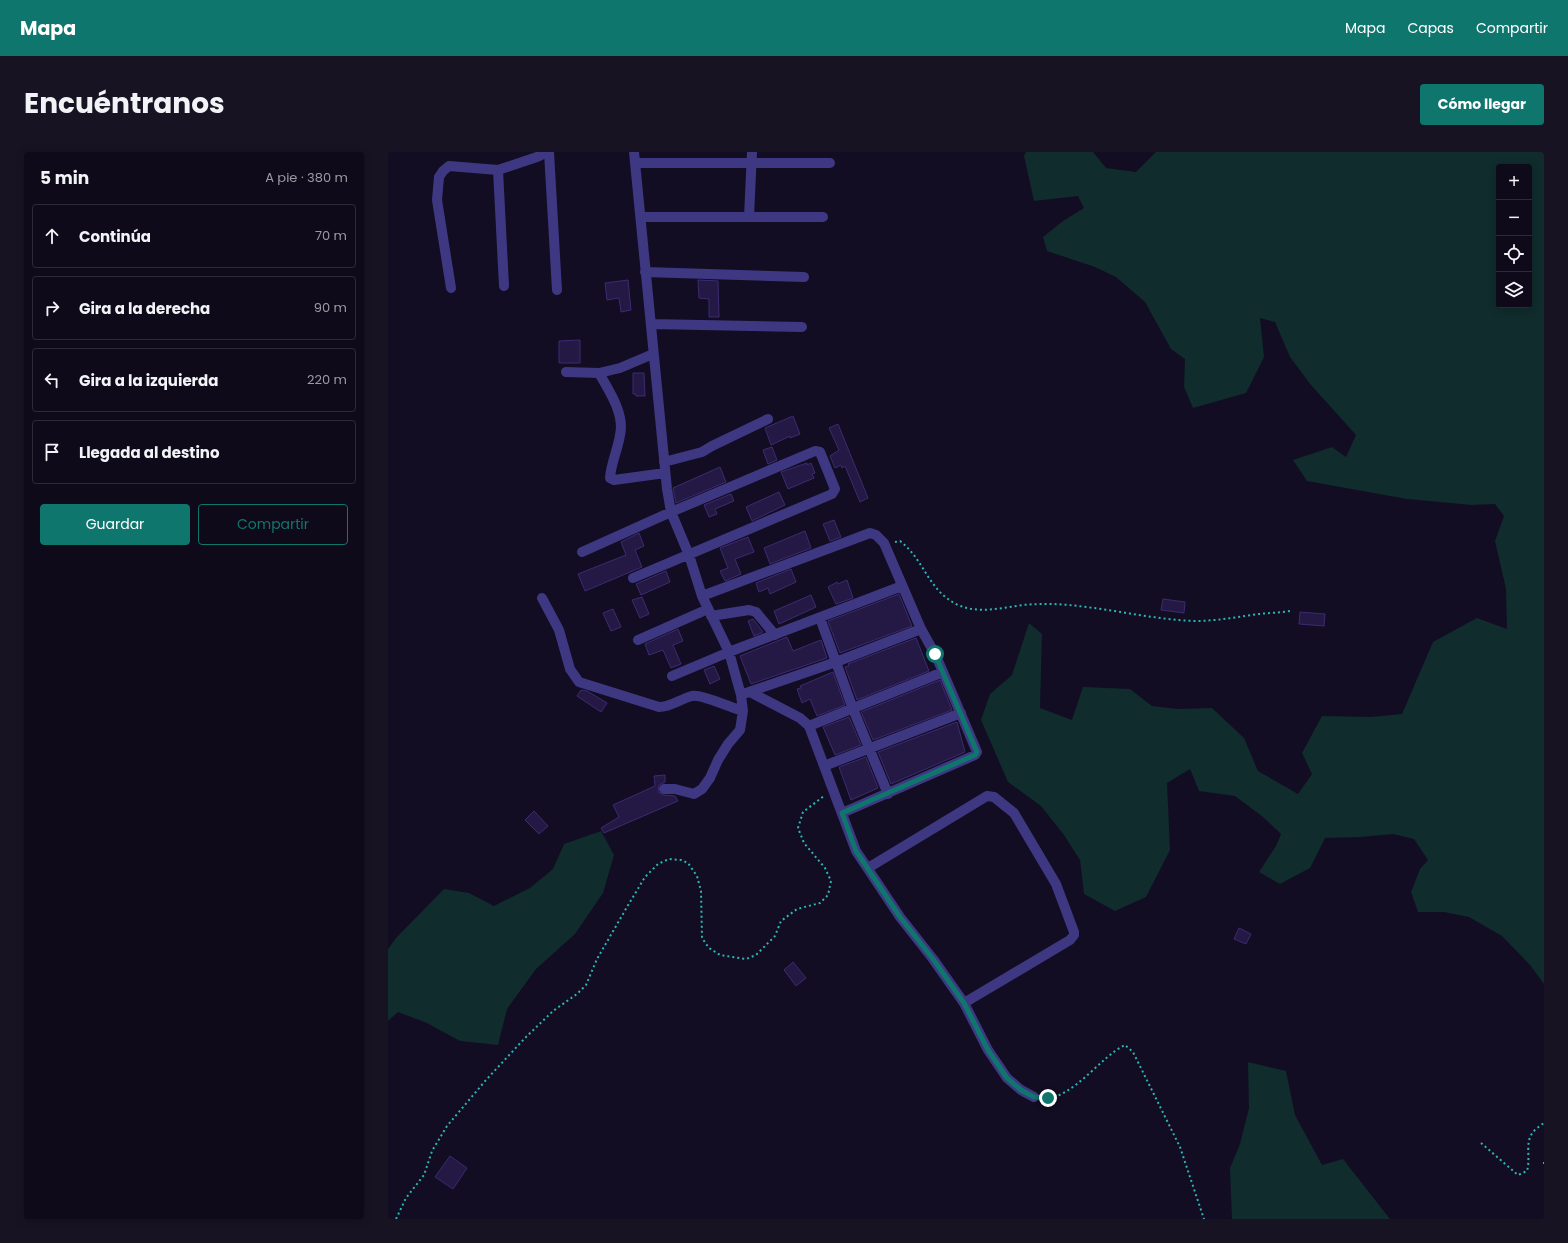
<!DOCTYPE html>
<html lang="es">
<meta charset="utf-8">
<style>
:root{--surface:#0e0a1a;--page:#171323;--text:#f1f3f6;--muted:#9b9aa2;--line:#2e2b39;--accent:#0f766e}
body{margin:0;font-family:Poppins,sans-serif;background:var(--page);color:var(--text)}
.controls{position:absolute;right:12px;top:12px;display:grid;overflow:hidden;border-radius:4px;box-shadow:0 2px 10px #0003}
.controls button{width:36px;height:36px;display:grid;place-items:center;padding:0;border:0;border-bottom:1px solid var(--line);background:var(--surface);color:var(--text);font:20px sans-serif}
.stop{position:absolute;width:12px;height:12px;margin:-9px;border:3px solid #0f766e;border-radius:50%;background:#fff}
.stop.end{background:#0f766e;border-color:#fff;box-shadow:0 1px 4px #0008}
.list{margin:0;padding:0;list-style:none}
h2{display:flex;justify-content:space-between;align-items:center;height:52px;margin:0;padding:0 16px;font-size:17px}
h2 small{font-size:13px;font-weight:400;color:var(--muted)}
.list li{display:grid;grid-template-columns:26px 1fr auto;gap:12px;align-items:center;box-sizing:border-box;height:64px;margin:0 8px 8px;padding:0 8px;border:1px solid var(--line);border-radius:4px}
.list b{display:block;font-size:15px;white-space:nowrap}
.list em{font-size:13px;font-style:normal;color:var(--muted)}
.actions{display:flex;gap:8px;padding:12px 16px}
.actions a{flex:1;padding:9px 0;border:1px solid var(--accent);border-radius:4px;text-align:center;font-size:14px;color:var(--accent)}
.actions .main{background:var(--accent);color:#fff}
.icon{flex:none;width:22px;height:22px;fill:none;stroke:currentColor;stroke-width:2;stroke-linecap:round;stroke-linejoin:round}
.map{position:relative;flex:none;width:1156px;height:1067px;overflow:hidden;border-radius:4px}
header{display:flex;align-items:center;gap:24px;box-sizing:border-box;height:56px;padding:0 20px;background:var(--accent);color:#fff}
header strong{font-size:19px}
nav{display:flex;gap:22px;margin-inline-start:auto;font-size:14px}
.intro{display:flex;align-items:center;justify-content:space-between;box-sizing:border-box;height:96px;padding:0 24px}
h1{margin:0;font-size:28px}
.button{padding:10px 18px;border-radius:4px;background:var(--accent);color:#fff;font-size:14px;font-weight:700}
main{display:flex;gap:24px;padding:0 24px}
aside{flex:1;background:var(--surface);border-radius:4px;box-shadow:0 2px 10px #0003}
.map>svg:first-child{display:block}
</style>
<header>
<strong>Mapa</strong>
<nav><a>Mapa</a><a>Capas</a><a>Compartir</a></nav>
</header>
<div class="intro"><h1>Encuéntranos</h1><a class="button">Cómo llegar</a></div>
<main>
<aside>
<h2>5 min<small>A pie · 380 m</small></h2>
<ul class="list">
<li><svg class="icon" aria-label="ahead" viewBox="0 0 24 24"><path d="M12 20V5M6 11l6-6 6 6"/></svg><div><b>Continúa</b></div><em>70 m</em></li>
<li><svg class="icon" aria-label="right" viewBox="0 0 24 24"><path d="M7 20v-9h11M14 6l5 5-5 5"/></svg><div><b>Gira a la derecha</b></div><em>90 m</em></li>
<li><svg class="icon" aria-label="left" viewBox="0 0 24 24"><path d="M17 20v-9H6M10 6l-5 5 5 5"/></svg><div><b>Gira a la izquierda</b></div><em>220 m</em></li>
<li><svg class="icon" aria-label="arrive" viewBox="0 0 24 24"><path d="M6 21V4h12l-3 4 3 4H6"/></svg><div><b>Llegada al destino</b></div></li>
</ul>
<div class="actions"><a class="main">Guardar</a><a>Compartir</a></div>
</aside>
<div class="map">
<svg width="1156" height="1067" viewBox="0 0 1156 1067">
<rect width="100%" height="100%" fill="#120d23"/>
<path fill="#102c2d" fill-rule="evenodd" d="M 638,0 L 705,0 L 718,16 L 748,20 L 768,0 L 1156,0 L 1156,832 L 1142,813 L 1114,784 L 1081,765 L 1056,760 L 1030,760 L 1023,740 L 1032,717 L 1040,708 L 1026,687 L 1005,682 L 972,685 L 937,686 L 922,716 L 892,732 L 871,720 L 888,694 L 893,682 L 875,665 L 847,644 L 811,639 L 802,617 L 779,631 L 782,698 L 758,745 L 727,759 L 696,742 L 692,708 L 676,683 L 653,654 L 620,630 L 593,568 L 602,542 L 624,523 L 641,471 L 654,482 L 652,556 L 684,568 L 695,535 L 742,537 L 764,554 L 789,557 L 824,556 L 856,586 L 870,619 L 910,642 L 924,622 L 914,601 L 934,564 L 983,565 L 1014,562 L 1045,490 L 1089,466 L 1119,477 L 1118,437 L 1107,389 L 1116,364 L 1107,352 L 1084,353 L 1019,347 L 919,329 L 905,308 L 944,295 L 958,305 L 968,283 L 923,233 L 902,205 L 887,170 L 872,166 L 876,205 L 858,241 L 805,256 L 796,235 L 797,207 L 783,197 L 757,150 L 728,125 L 707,115 L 659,99 L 655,85 L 675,69 L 696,56 L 690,44 L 646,49 L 636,4 ZM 1111,15 L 1141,15 L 1141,153 L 1111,153 Z
M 213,679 L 226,703 L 215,741 L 187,782 L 148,817 L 119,857 L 110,893 L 72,889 L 39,871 L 10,860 L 0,869 L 0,797 L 8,786 L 56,737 L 81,741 L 106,754 L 142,736 L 165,717 L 176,692 Z
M 860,910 L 898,919 L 907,963 L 934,1013 L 955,1007 L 1002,1067 L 844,1067 L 842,1016 L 852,992 L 861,956 Z"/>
<path fill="#241944" stroke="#3c2b70" d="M 240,128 L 243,158 L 233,160 L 231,146 L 219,148 L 217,131 Z
M 310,128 L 330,129 L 331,165 L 321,165 L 321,147 L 311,146 Z
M 192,188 L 192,211 L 171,211 L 171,189 Z
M 245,221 L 256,221 L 257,244 L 248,244 L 248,242 L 245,242 Z
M 405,264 L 412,282 L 402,286 L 402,284 L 383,293 L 377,276 Z
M 450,272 L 480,346 L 472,350 L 457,314 L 454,316 L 453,313 L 447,316 L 442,304 L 451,298 L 441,276 Z
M 384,295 L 389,308 L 380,312 L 375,298 Z
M 419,311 L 419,313 L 423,311 L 427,321 L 424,322 L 426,326 L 400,337 L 393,320 Z
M 332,315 L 338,330 L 288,351 L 285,336 Z
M 391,340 L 397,353 L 364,369 L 358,355 Z
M 343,342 L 346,349 L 327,357 L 329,362 L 321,365 L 316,353 Z
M 446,368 L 453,385 L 442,389 L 435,372 Z
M 417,379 L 423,396 L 382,412 L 376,396 Z
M 251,381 L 256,394 L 247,398 L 254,415 L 197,439 L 190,422 L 238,403 L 233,390 Z
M 360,385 L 366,400 L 347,407 L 353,422 L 337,429 L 332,419 L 340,416 L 332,396 Z
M 403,417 L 408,430 L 382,442 L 380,436 L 371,440 L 368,431 Z
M 278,419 L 282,430 L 253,443 L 248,432 Z
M 459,428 L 465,446 L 448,452 L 440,435 L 449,430 L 450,432 Z
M 511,442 L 524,474 L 452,501 L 440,469 Z
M 423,443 L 428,455 L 391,472 L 386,459 Z
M 254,445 L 261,462 L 252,466 L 244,448 Z
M 775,447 L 797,450 L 796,461 L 773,458 Z
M 225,457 L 233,475 L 223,479 L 215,461 Z
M 912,460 L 937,462 L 936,474 L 911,472 Z
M 365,467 L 375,480 L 366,484 L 360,469 Z
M 290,477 L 295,489 L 285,493 L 293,512 L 283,516 L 275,498 L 261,503 L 257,492 Z
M 399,485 L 405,499 L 433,488 L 439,506 L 363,532 L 352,504 Z
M 528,486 L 541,519 L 469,548 L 457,515 L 461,514 L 460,512 Z
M 326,514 L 332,527 L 322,532 L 316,518 Z
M 445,520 L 457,553 L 429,564 L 422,547 L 414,551 L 409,537 L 413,536 L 412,534 Z
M 552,528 L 564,558 L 485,588 L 473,560 Z
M 193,538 L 199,539 L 219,551 L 213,560 L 189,544 Z
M 461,565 L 473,593 L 447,603 L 435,575 Z
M 569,570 L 577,600 L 503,632 L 490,600 Z
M 478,605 L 490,636 L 463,648 L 451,615 Z
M 277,623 L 277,630 L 271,633 L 270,640 L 276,643 L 287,644 L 290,649 L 216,681 L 213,676 L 231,665 L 225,653 L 267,634 L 266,624 Z
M 146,659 L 160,674 L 151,682 L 137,668 Z
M 851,776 L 863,782 L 858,792 L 846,787 Z
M 405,810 L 418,826 L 408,834 L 396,818 Z
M 62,1004 L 79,1016 L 65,1037 L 47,1025 Z"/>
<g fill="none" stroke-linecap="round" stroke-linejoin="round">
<path stroke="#2cb6b5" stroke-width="2" stroke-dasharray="2 3" stroke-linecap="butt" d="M 507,390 L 512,389 C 537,408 539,438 570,453 C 591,462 612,456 635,453 C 645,452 655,452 665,452 C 712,454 759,467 806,469 C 826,469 844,466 863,463 C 876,461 889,461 902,459
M 656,946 C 684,948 713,904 737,893 L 745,900 L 792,995 L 816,1067
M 1093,991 L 1130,1023 L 1139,1019 C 1143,1006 1136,989 1146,979 C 1149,976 1153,973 1156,971
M 1156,1010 L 1156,1013
M 8,1067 L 18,1046 L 36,1023 L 44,999 L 59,974 L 98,928 L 137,886 L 165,859 L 189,842 L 198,833 L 209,807 L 239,755 L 257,725 L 270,712 L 281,707 L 293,708 L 300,711 L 309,724 L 313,739 L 314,786 L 321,796 L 332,803 L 358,807 L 368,803 L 387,784 L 393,769 L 409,757 L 432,751 L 440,743 L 443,729 L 437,716 L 416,691 L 410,676 L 415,660 L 436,644"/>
<path stroke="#3e3882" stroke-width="10" d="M 161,0 L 169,138
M 246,0 L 279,337 L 283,360 L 301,403 L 314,444 L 341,500 L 353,543 L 355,559 L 352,578 L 340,592 L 330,608 L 322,626 L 314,637 L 306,642 L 287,637 L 276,637
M 247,11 L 442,11
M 110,18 L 116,134
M 253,65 L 435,65
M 361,65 L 364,0
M 257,120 L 416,125
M 63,136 L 49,48 L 51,25 L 55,19 L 61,14 L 110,18 L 149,5 L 159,0
M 263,172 L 414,175
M 178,220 L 211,221 L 232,216 L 265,202
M 211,221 C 221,239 237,262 232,283 C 230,297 223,311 222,326 L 226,328 L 277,321
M 276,310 L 314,300 L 324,294 L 380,267
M 194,400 L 283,360 L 427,299 L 432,300 L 447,337 L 444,342 L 245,426
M 314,444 L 482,381 L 488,383 L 496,391 L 533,477 L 547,502 L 555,520 L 589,600 L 587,603 L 454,661
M 154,446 L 171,478 L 182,517 L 191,530 L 271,555 C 283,555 292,547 304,544 C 313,542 344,556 355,559
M 323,464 L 361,458 L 368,460 L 387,483
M 432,466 L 465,557 L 500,642
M 250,488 L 320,457
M 284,524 L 341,500 L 514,434
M 362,540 L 412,566 L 421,574 L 468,699 L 512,765 L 545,807 L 576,851 L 600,898 L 619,926 L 633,938 L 646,945
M 358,541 L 448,510 L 533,477
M 421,574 L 555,520
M 436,614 L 573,561
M 480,716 L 599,644 L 606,645 L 626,661 L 668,732 L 686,780 L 686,783 L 682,788 L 576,851"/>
</g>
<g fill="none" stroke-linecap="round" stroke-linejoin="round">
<path stroke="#0f766e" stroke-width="5" d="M 547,502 L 589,600 L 587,603 L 454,661 L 468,699 L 512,765 L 545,807 L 576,851 L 600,898 L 619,926 L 633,938 L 646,945 L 660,946"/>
</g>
</svg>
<div class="controls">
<button>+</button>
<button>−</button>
<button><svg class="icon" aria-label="locate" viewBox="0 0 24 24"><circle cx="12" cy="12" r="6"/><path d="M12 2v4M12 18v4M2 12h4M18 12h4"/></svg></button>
<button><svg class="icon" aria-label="layers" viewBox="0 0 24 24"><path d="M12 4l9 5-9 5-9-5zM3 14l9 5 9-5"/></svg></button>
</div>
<div class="stop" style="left:547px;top:502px"></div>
<div class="stop end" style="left:660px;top:946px"></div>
</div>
</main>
